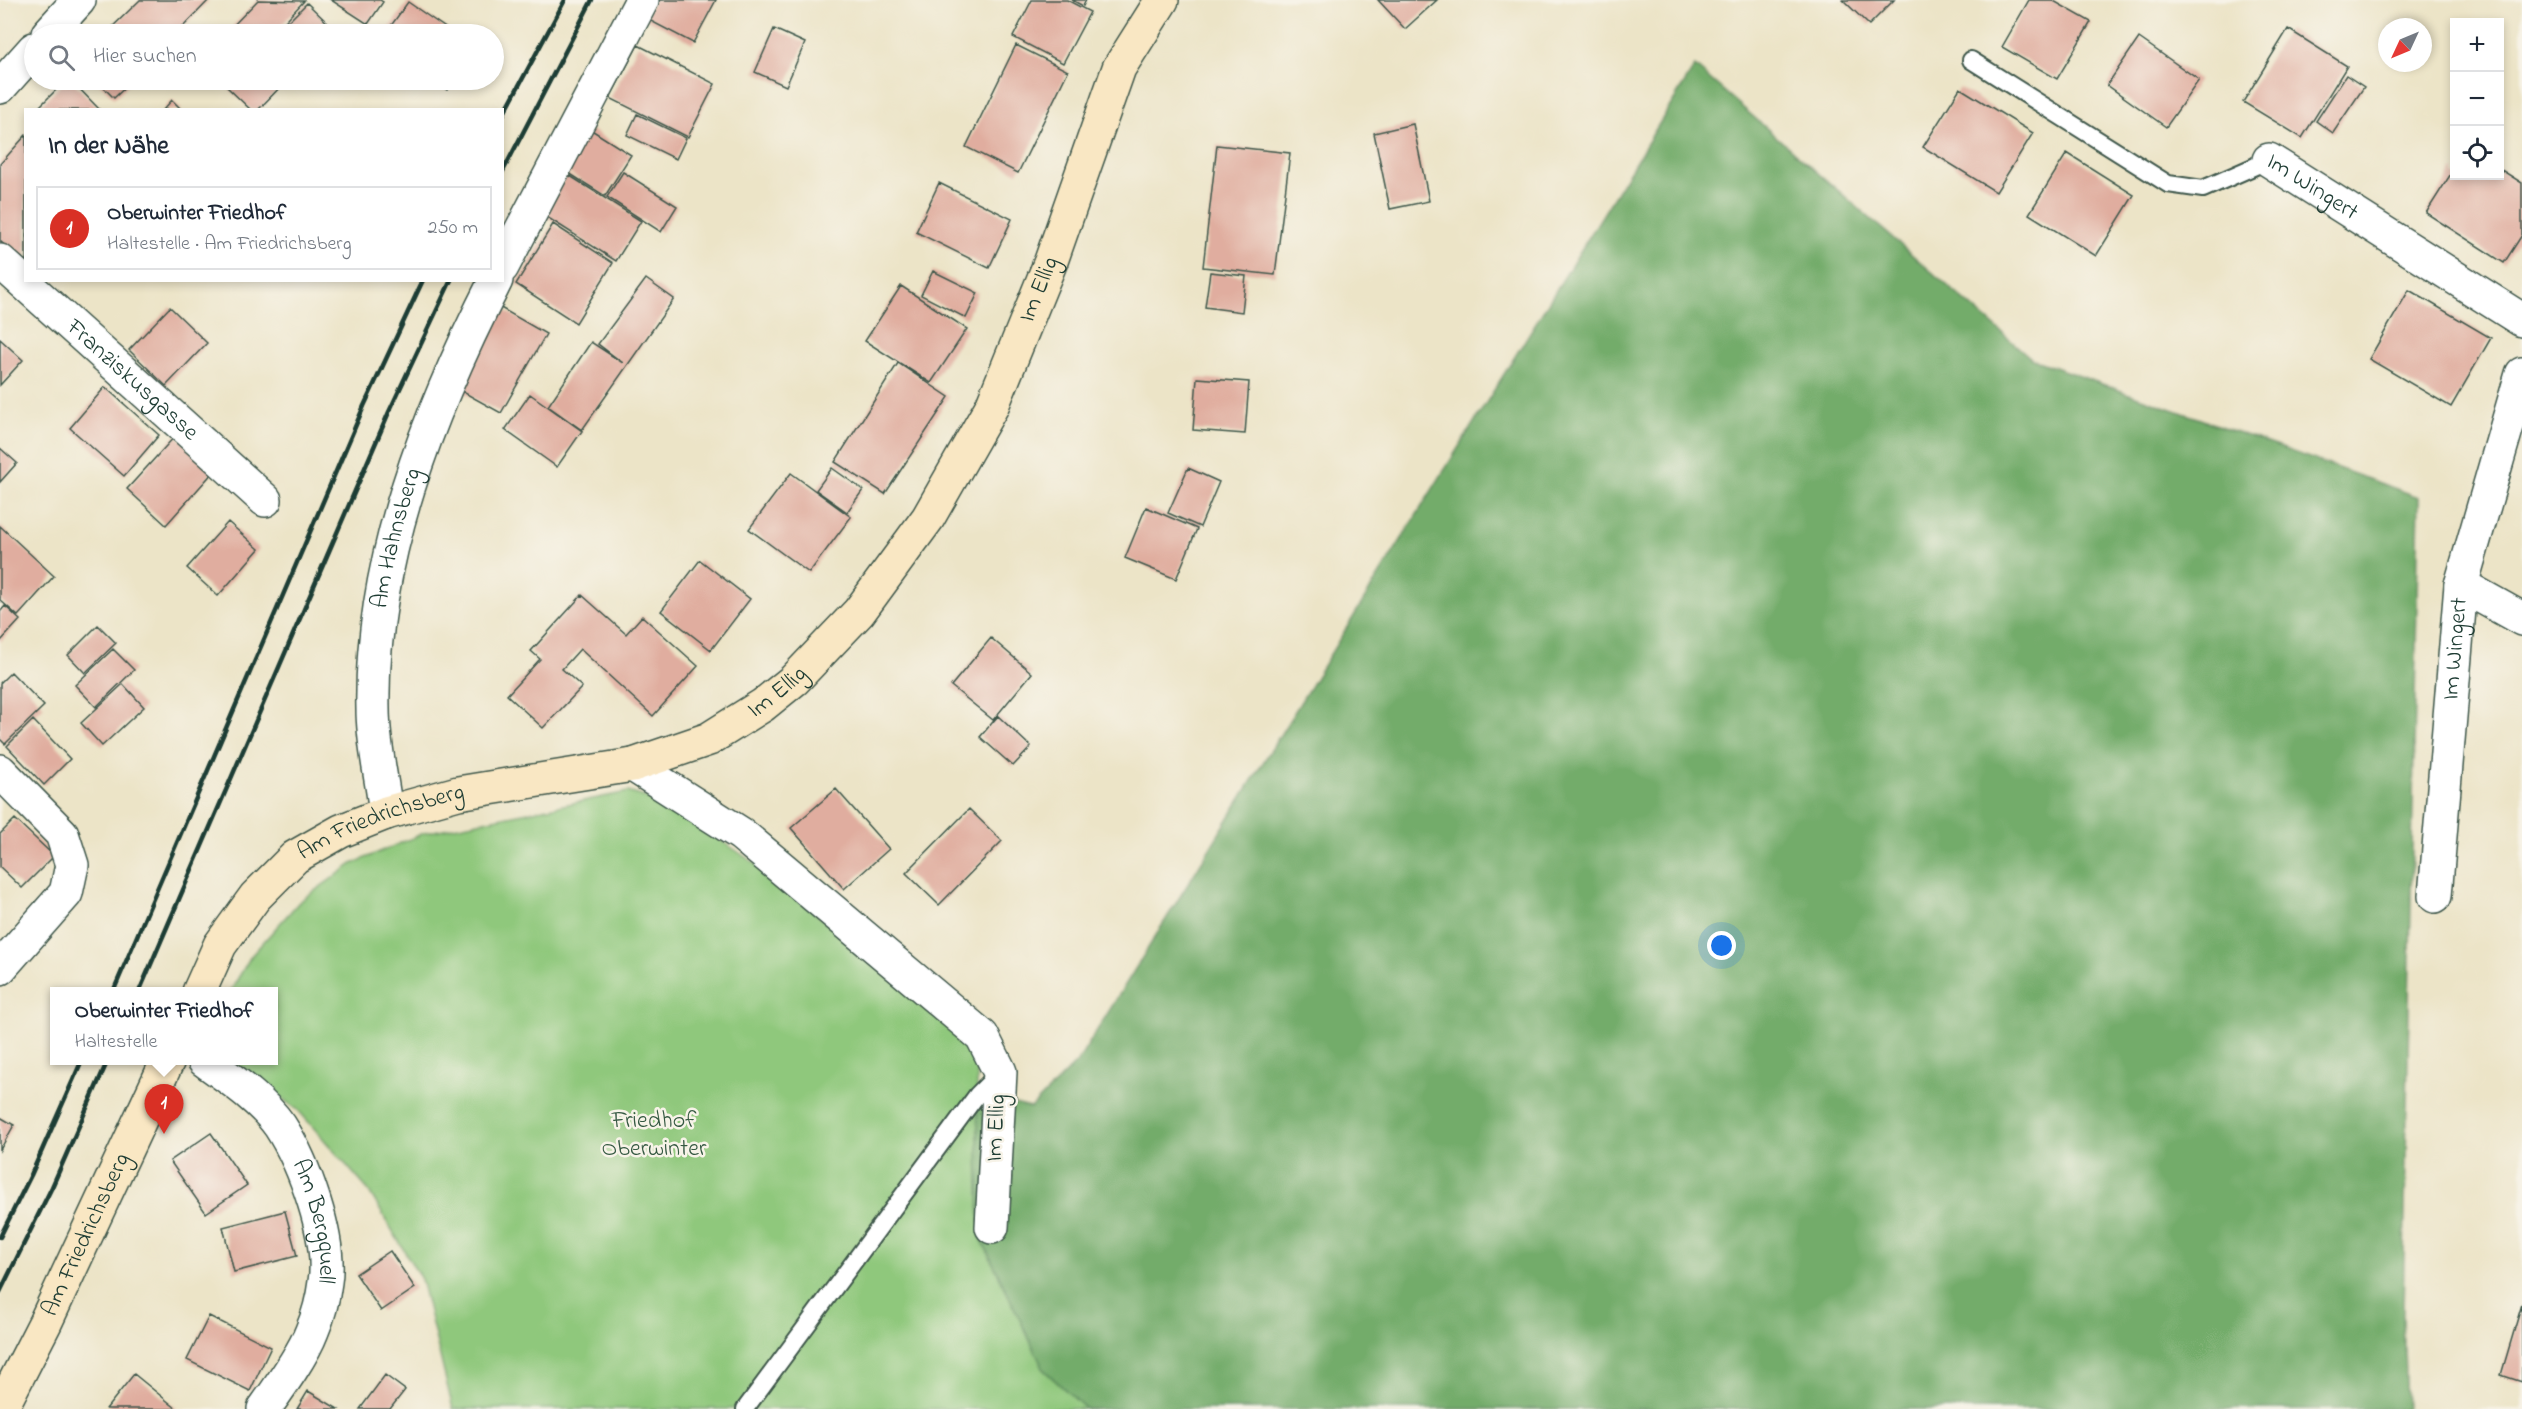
<!DOCTYPE html>
<html lang="de">
<meta charset="utf-8">
<style>
:root{--surface:#fff;--page:#f2f2f3;--text:#1f2937;--muted:#747a83;--line:#e0e1e3;--accent:#d93025}
body{margin:0;font-family:"Indie Flower",sans-serif;background:var(--page);color:var(--text)}
.controls{position:absolute;right:18px;top:18px;display:grid;overflow:hidden;border-radius:0px;box-shadow:0 3px 9px #0003}
.controls button{width:54px;height:54px;display:grid;place-items:center;padding:0;border:0;border-bottom:2px solid var(--line);background:var(--surface);color:var(--text);font:30px sans-serif}
.compass{position:absolute;left:2378px;top:18px;width:54px;height:54px;border-radius:50%;background:var(--surface);box-shadow:0 3px 9px #0003;rotate:226deg}
.you{position:absolute;left:1722px;top:946px;width:21px;height:21px;margin:-15px;border:4px solid #fff;border-radius:50%;background:#1a73e8;box-shadow:0 0 0 9px #1a73e833}
.badge{display:grid;place-items:center;width:39px;height:39px;border-radius:50%;background:var(--accent);color:#fff;font-size:20px;font-weight:700}
.pin{position:absolute;translate:-50% -50px;filter:drop-shadow(0 2px 3px #0008)}
.pin::after{content:'';position:absolute;top:32px;width:21px;height:18px;background:inherit;clip-path:polygon(0 0,100% 0,50% 100%)}
.popup{position:absolute;left:50px;top:987px;width:228px;height:78px;box-sizing:border-box;display:grid;place-content:center;border-radius:0px;background:var(--surface);filter:drop-shadow(0 2px 4px #0005);font-size:20px;white-space:nowrap;color:var(--muted)}
.popup b{font-size:22px;color:var(--text)}
.popup::after{content:'';position:absolute;left:50%;top:100%;margin-left:-12px;border:12px solid transparent;border-top-color:var(--surface)}
.list{margin:0;padding:0;list-style:none}
h2{display:flex;justify-content:space-between;align-items:center;height:78px;margin:0;padding:0 24px;font-size:26px}
h2 small{font-size:20px;font-weight:400;color:var(--muted)}
.list li{display:grid;grid-template-columns:39px 1fr auto;gap:18px;align-items:center;box-sizing:border-box;height:84px;margin:0 12px 12px;padding:0 12px;border:2px solid var(--line);border-radius:0px}
.list b{display:block;font-size:22px;white-space:nowrap}
.list p{margin:0;font-size:20px;white-space:nowrap;color:var(--muted)}
.list em{font-size:20px;font-style:normal;color:var(--muted)}
.icon{flex:none;width:33px;height:33px;fill:none;stroke:currentColor;stroke-width:2;stroke-linecap:round;stroke-linejoin:round}
.map{position:relative;flex:none;width:2522px;height:1409px;overflow:hidden}
.search{position:absolute;background:var(--surface);box-shadow:0 3px 9px #0003;left:24px;top:24px;width:480px;height:66px;display:flex;align-items:center;gap:15px;box-sizing:border-box;padding:0 21px;border-radius:33px;color:var(--muted);font-size:22px}
.panel{position:absolute;background:var(--surface);box-shadow:0 3px 9px #0003;left:24px;top:108px;width:480px;height:174px;border-radius:0px}
.map>svg:first-child{display:block}
</style>
<div class="map">
<svg width="2522" height="1409" viewBox="0 0 2522 1409">
<rect width="100%" height="100%" fill="#f7f3e8"/>
<filter id="ink" filterUnits="userSpaceOnUse"><feTurbulence type="fractalNoise" baseFrequency=".0167" numOctaves="2"/><feDisplacementMap in="SourceGraphic" scale="12" xChannelSelector="R" yChannelSelector="G"/><feConvolveMatrix kernelMatrix="1 2 1 2 8 2 1 2 1" color-interpolation-filters="sRGB"/></filter>
<filter id="wash" filterUnits="userSpaceOnUse"><feTurbulence type="fractalNoise" baseFrequency=".008" numOctaves="4" result="noise"/><feDisplacementMap in="SourceGraphic" scale="24" xChannelSelector="R" yChannelSelector="G"/><feGaussianBlur stdDeviation="1.35" result="paint"/><feColorMatrix in="noise" values="0 0 0 0 0 0 0 0 0 0 0 0 0 0 0 0 0 1.4 0 .05"/><feComposite in="paint" operator="in"/></filter>
<g filter="url(#wash)">
<rect width="100%" height="100%" fill="#ece4c7"/>
<path fill="#8fc87b" stroke="#578258" stroke-width="1.5" d="M 628,792 L 667,804 L 762,868 L 977,1050 L 977,1095 L 1044,1370 L 1086,1409 L 453,1409 L 421,1279 L 369,1191 L 298,1110 L 239,1069 L 235,1061 L 274,1060 L 274,992 L 230,992 L 251,956 L 299,902 L 354,863 L 424,833 Z"/>
<path fill="#73ac6b" stroke="#497450" stroke-width="1.5" d="M 1695,66 L 2032,359 L 2419,497 L 2403,1314 L 2406,1409 L 1086,1409 L 1044,1370 L 980,1236 L 977,1095 L 1031,1108 L 1078,1061 Z"/>
<g id="blocks">
<path fill="#e0ad9f" d="M 140,0 L 209,0 L 176,34 L 105,34 Z
M 258,0 L 304,1 L 273,34 L 225,34 Z
M 331,0 L 380,0 L 383,2 L 368,24 Z
M 654,0 L 716,0 L 693,43 L 645,18 Z
M 1032,0 L 1067,0 L 1090,12 L 1063,63 L 1013,37 Z
M 1072,0 L 1086,0 L 1083,6 Z
M 1378,0 L 1437,0 L 1405,29 Z
M 1843,0 L 1894,0 L 1869,25 Z
M 2029,0 L 2052,0 L 2091,22 L 2057,79 L 2002,47 Z
M 408,2 L 454,34 L 385,34 Z
M 307,3 L 335,30 L 331,34 L 276,34 Z
M 774,29 L 805,43 L 786,86 L 755,72 Z
M 2288,29 L 2347,66 L 2302,138 L 2243,102 Z
M 2139,38 L 2199,80 L 2166,127 L 2107,85 Z
M 638,45 L 715,84 L 688,137 L 610,98 Z
M 1016,45 L 1068,71 L 1018,173 L 966,147 Z
M 2346,75 L 2364,87 L 2333,133 L 2316,121 Z
M 66,80 L 71,80 L 100,110 L 36,110 Z
M 96,80 L 133,80 L 114,98 Z
M 233,80 L 287,80 L 258,110 L 251,110 L 226,86 Z
M 432,80 L 454,80 L 447,90 Z
M 1960,88 L 2033,133 L 1996,192 L 1923,147 Z
M 172,100 L 182,110 L 163,110 Z
M 637,114 L 686,138 L 676,159 L 627,135 Z
M 1413,124 L 1429,201 L 1390,209 L 1374,133 Z
M 590,129 L 631,155 L 605,196 L 564,170 Z
M 26,135 L 26,264 L 0,241 L 0,164 Z
M 1217,145 L 1290,153 L 1275,275 L 1203,267 Z
M 2067,153 L 2134,195 L 2096,256 L 2029,214 Z
M 2454,169 L 2454,176 L 2500,176 L 2500,169 L 2522,183 L 2522,235 L 2504,263 L 2426,213 Z
M 623,172 L 677,206 L 661,232 L 607,197 Z
M 567,174 L 641,221 L 616,261 L 542,214 Z
M 939,183 L 1012,219 L 989,268 L 916,232 Z
M 553,224 L 613,263 L 576,323 L 516,284 Z
M 933,271 L 978,293 L 966,318 L 921,295 Z
M 1210,272 L 1246,276 L 1242,312 L 1205,307 Z
M 646,279 L 674,299 L 582,430 L 548,406 L 591,342 L 623,363 L 598,344 Z
M 901,286 L 967,329 L 931,383 L 865,341 Z
M 2409,290 L 2491,338 L 2451,407 L 2369,359 Z
M 170,307 L 207,343 L 166,386 L 129,350 Z
M 499,307 L 546,334 L 501,413 L 454,387 Z
M 0,339 L 23,360 L 0,385 Z
M 898,363 L 949,397 L 885,494 L 835,462 Z
M 1197,378 L 1249,382 L 1245,434 L 1193,430 Z
M 105,387 L 159,435 L 124,476 L 70,428 Z
M 530,394 L 582,431 L 557,467 L 505,430 Z
M 176,435 L 215,470 L 166,525 L 127,489 Z
M 0,448 L 17,463 L 0,482 Z
M 832,468 L 863,490 L 847,512 L 816,490 Z
M 1188,468 L 1219,482 L 1200,527 L 1168,513 Z
M 791,473 L 851,517 L 809,573 L 749,529 Z
M 1146,507 L 1197,529 L 1176,579 L 1125,558 Z
M 228,522 L 259,549 L 218,596 L 187,568 Z
M 0,526 L 54,576 L 18,616 L 0,600 Z
M 700,560 L 750,599 L 711,650 L 661,611 Z
M 582,595 L 626,634 L 642,616 L 698,666 L 653,716 L 580,649 L 562,669 L 582,687 L 543,728 L 507,695 L 540,659 L 531,651 Z
M 5,606 L 20,620 L 0,642 L 0,612 Z
M 98,625 L 116,643 L 85,673 L 68,655 Z
M 991,638 L 1032,673 L 993,720 L 951,686 Z
M 113,649 L 134,670 L 96,707 L 75,685 Z
M 11,672 L 44,706 L 5,744 L 0,739 L 0,683 Z
M 123,684 L 144,707 L 102,746 L 81,723 Z
M 998,716 L 1031,747 L 1013,766 L 980,737 Z
M 33,720 L 70,759 L 44,785 L 7,746 Z
M 836,789 L 889,849 L 844,889 L 791,828 Z
M 969,809 L 1002,841 L 939,905 L 906,873 Z
M 15,819 L 54,856 L 22,888 L 0,867 L 0,834 Z
M 0,1117 L 14,1125 L 0,1150 Z
M 211,1133 L 247,1185 L 206,1213 L 170,1161 Z
M 285,1211 L 297,1256 L 234,1272 L 223,1227 Z
M 390,1251 L 415,1288 L 381,1311 L 356,1274 Z
M 2522,1304 L 2522,1382 L 2501,1375 Z
M 209,1316 L 271,1347 L 250,1391 L 187,1360 Z
M 134,1374 L 177,1409 L 106,1409 Z
M 385,1375 L 405,1390 L 390,1409 L 360,1409 Z
M 308,1391 L 338,1409 L 297,1409 Z"/>
</g>
</g>
<g filter="url(#ink)">
<use href="#blocks" fill-opacity="0" stroke="#3e564a" stroke-width="1.5"/>
<g fill="none" stroke-linecap="round" stroke-linejoin="round">
<defs>
<path id="lane" d="M 1971,60 L 2168,184 L 2203,189 L 2269,160
M 745,1409 L 977,1095 L 997,1075"/>
<g id="street">
<path d="M 48,34 L 79,0"/>
<path d="M 0,87 L 34,49"/>
<path id="s1" d="M 2269,160 L 2522,320"/>
<path id="s2" d="M 0,261 L 265,500"/>
<path d="M 502,267 L 642,0"/>
<path d="M 2461,585 L 2522,619"/>
<path d="M 633,765 L 741,834 L 982,1036 L 1000,1072 L 992,1227"/>
<path d="M 0,771 L 62,834 L 72,865 L 66,893 L 0,968"/>
<path id="s3" d="M 386,813 C 382,779 373,744 373,709 C 370,560 429,411 496,280"/>
<path id="s4" d="M 2435,896 L 2461,585 L 2522,374"/>
<path id="s5" d="M 204,1060 C 230,1079 261,1099 280,1126 C 304,1163 332,1239 325,1282 C 323,1298 318,1317 312,1331 C 303,1355 279,1388 264,1409"/>
</g>
<g id="secondary">
<path id="s6" d="M 199,992 L 220,945 L 255,897 L 295,857 L 341,831 L 386,813 L 458,793 L 633,765 L 709,739 L 763,705 L 794,680 L 859,612 L 928,518 L 992,406 L 1051,261 L 1119,68 L 1162,0"/>
<path id="s7" d="M 1,1409 L 45,1323 L 168,1060"/>
</g>
</defs>
<use href="#lane" stroke="#3e564a" stroke-width="20"/>
<use href="#street" stroke="#3e564a" stroke-width="36"/>
<use href="#secondary" stroke="#3e564a" stroke-width="36"/>
<use href="#lane" stroke="#fff" stroke-width="16"/>
<use href="#street" stroke="#fff" stroke-width="33"/>
<use href="#secondary" stroke="#f9e7c3" stroke-width="33"/>
<path stroke="#1f3d34" stroke-width="4.5" d="M 502,117 L 565,0
M 502,173 L 592,0
M 113,992 L 364,406 L 423,280
M 139,992 L 389,412 L 451,280
M 0,1237 L 31,1175 L 82,1060
M 0,1292 L 52,1187 L 108,1060"/>
</g>
</g>
<g text-anchor="middle" dominant-baseline="central" stroke-width="5" stroke-linejoin="round" paint-order="stroke">
<g font-size="24" fill="#1f3d34" stroke="#f7f3e8">
<text stroke="none"><textPath href="#s1" startOffset="51">Im Wingert</textPath></text>
<text stroke="none"><textPath href="#s6" startOffset="1170">Im Ellig</textPath></text>
<text stroke="none"><textPath href="#s2" startOffset="178">Franziskusgasse</textPath></text>
<text stroke="none"><textPath href="#s3" startOffset="278">Am Hahnsberg</textPath></text>
<text stroke="none"><textPath href="#s4" startOffset="248">Im Wingert</textPath></text>
<text stroke="none"><textPath href="#s6" startOffset="684">Im Ellig</textPath></text>
<text stroke="none"><textPath href="#s6" startOffset="261">Am Friedrichsberg</textPath></text>
<text transform="translate(997 1128) rotate(-87)">Im Ellig</text>
<text stroke="none"><textPath href="#s5" startOffset="204">Am Bergquell</textPath></text>
<text stroke="none"><textPath href="#s7" startOffset="194">Am Friedrichsberg</textPath></text>
</g>
<g font-size="24" fill="#355942" stroke="#f7f3e8">
<text x="654" y="1121">Friedhof<tspan x="654" dy="28">Oberwinter</tspan></text>
</g>
</g>
</svg>
<div class="controls">
<button>+</button>
<button>−</button>
<button><svg class="icon" aria-label="locate" viewBox="0 0 24 24"><circle cx="12" cy="12" r="6"/><path d="M12 2v4M12 18v4M2 12h4M18 12h4"/></svg></button>
</div>
<svg class="compass" viewBox="-18 -18 36 36"><path d="M0-13l5 13h-10z" fill="#e53935"/><path d="M0 13l5-13h-10z" fill="#747a83"/></svg>
<div class="you"></div>
<div class="pin badge" style="left:164px;top:1134px">1</div>
<div class="popup"><b>Oberwinter Friedhof</b>Haltestelle</div>
<div class="search"><svg class="icon" aria-label="search" viewBox="0 0 24 24"><circle cx="10" cy="10" r="6"/><path d="M15 15l6 6"/></svg>Hier suchen</div>
<section class="panel">
<h2>In der Nähe<small></small></h2>
<ul class="list">
<li><span class="badge">1</span><div><b>Oberwinter Friedhof</b><p>Haltestelle · Am Friedrichsberg</p></div><em>250 m</em></li>
</ul>
</section>
</div>
